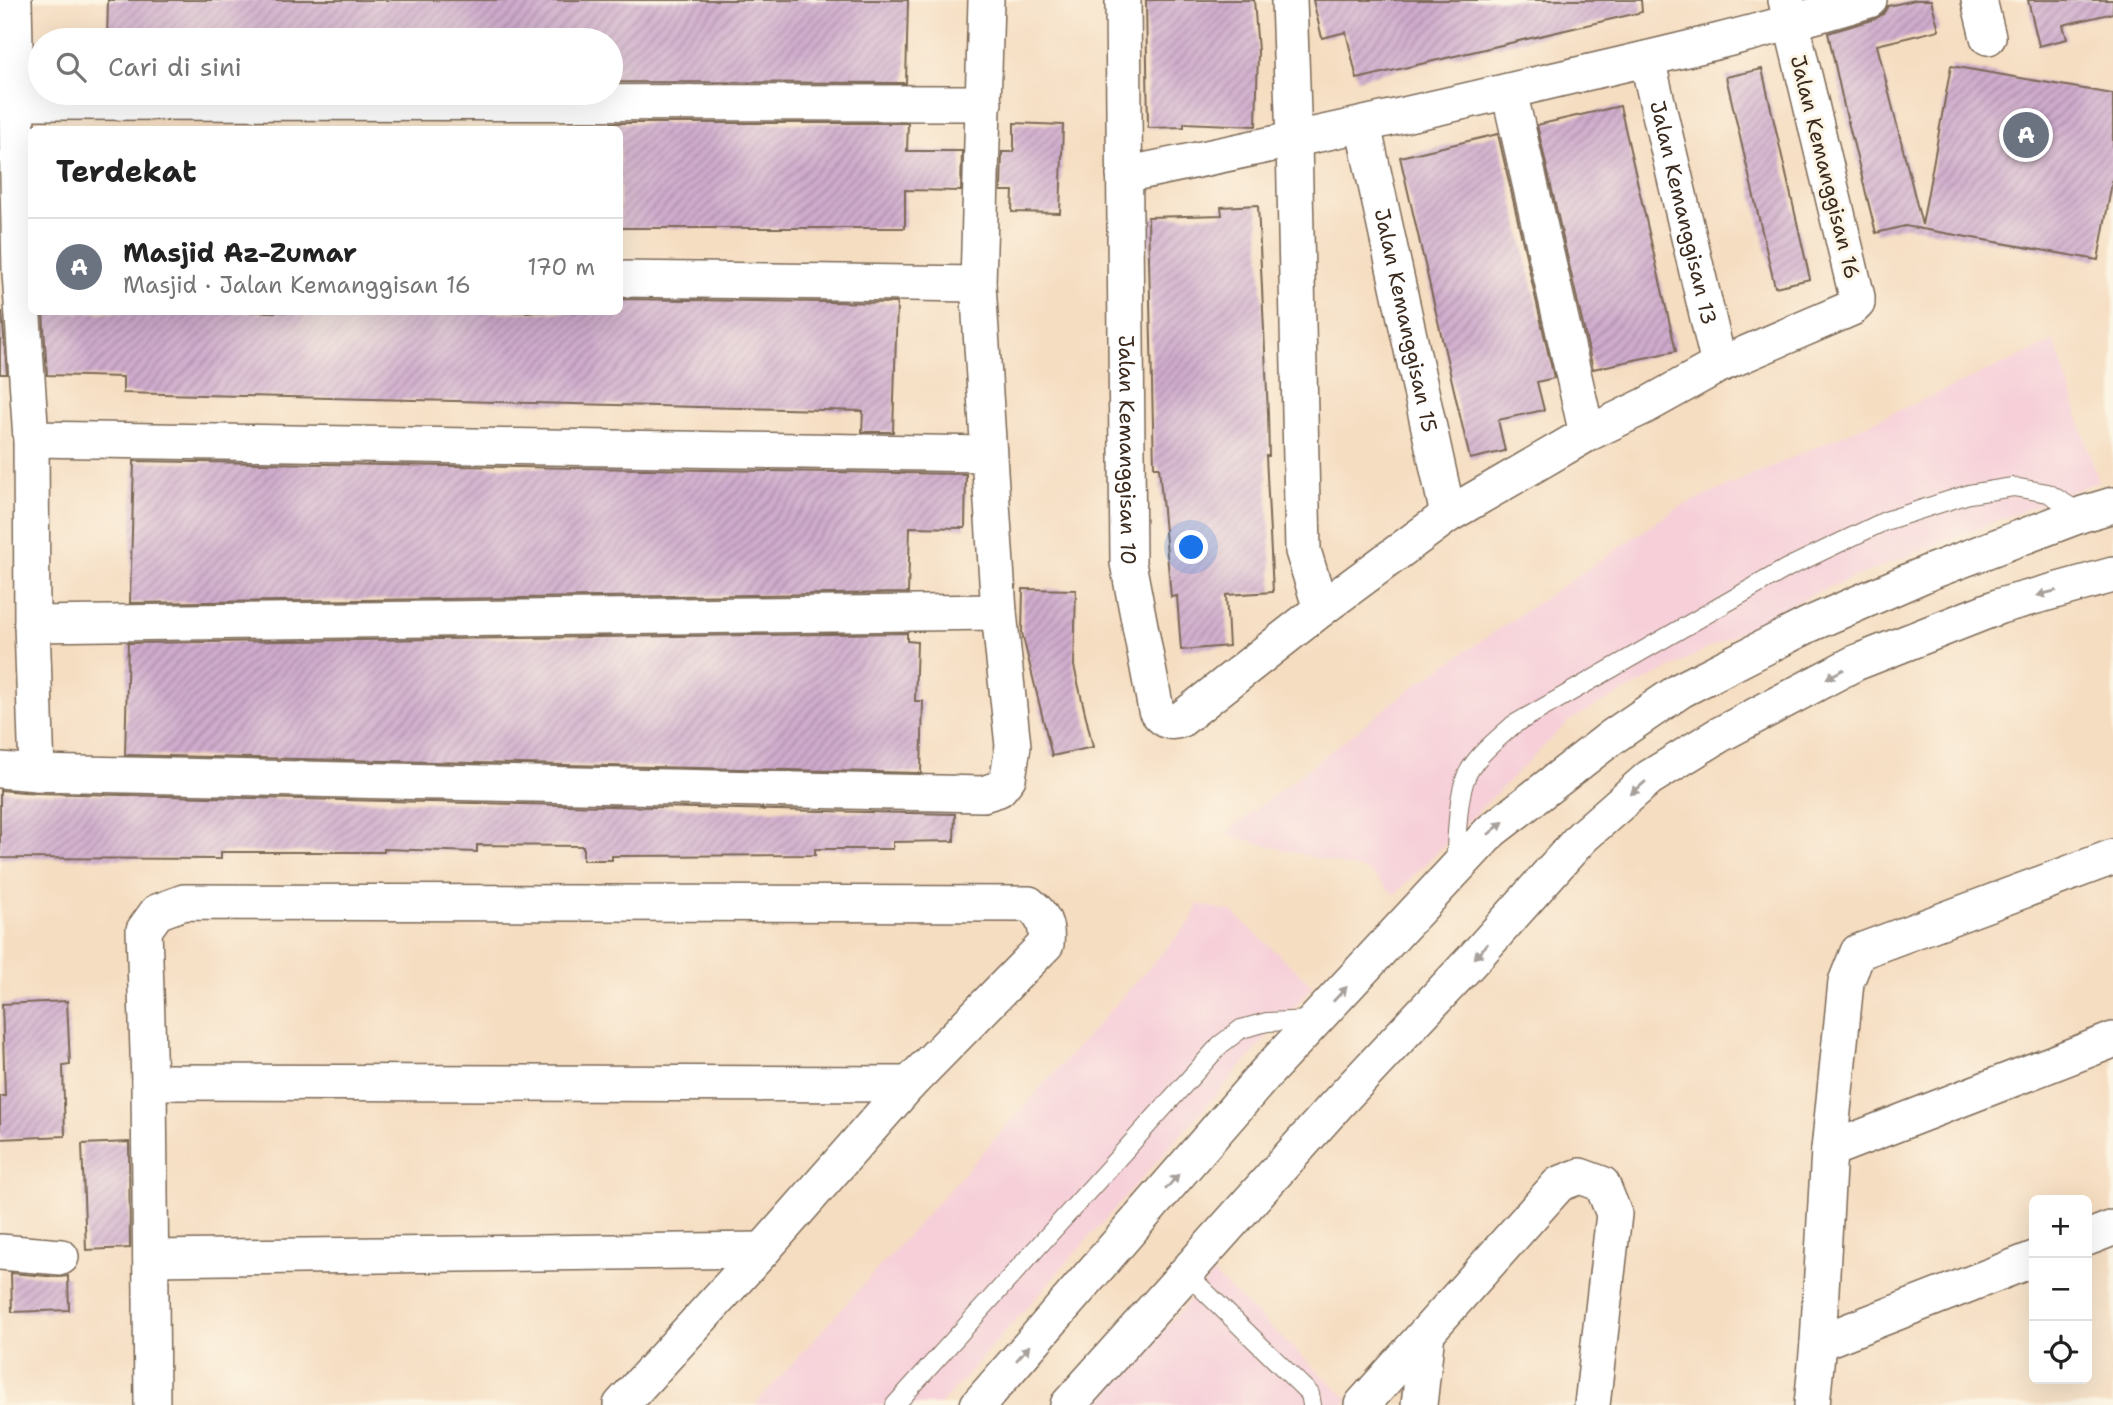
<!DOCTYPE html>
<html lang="id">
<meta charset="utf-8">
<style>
:root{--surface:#fff;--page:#f2f2f2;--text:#222;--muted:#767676;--line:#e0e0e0;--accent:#1f6fb2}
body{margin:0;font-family:"Shantell Sans",sans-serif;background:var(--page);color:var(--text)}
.controls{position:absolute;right:21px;bottom:21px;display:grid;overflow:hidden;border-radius:10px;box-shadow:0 7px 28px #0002}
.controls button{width:63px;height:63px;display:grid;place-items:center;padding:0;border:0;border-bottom:2px solid var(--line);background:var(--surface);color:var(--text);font:35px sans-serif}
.you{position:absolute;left:1192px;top:548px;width:24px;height:24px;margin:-18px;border:5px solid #fff;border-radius:50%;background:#1a73e8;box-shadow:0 0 0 10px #1a73e833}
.badge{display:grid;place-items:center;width:46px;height:46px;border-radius:50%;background:var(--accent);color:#fff;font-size:23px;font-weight:700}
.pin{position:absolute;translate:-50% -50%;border:4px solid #fff;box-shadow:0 2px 7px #0006}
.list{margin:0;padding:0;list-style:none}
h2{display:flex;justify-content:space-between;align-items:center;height:91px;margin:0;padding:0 28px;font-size:30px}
h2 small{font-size:23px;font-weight:400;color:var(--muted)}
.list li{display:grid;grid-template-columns:46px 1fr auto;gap:21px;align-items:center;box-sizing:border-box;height:98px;padding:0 28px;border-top:2px solid var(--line)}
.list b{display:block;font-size:26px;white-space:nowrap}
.list p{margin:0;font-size:23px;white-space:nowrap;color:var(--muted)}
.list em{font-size:23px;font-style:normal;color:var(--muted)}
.icon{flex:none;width:38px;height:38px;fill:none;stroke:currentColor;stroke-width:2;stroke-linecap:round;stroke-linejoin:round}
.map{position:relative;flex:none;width:2113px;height:1405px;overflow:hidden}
.search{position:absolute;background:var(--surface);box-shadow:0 7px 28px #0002;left:28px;top:28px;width:595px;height:77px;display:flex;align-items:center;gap:18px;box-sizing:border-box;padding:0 24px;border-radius:38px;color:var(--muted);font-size:26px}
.panel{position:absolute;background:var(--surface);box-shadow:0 7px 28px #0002;left:28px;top:126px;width:595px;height:189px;border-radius:10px}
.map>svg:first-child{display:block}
</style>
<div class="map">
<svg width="2113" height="1405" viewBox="0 0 2113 1405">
<defs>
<pattern id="building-hatch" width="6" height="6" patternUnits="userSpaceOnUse" patternTransform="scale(1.75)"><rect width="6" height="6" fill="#cfabcd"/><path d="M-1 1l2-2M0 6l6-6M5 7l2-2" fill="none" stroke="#a98ba6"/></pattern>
</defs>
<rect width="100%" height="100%" fill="#fcf5e5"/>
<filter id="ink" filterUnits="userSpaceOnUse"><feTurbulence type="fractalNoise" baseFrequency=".0143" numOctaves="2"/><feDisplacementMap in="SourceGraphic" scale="14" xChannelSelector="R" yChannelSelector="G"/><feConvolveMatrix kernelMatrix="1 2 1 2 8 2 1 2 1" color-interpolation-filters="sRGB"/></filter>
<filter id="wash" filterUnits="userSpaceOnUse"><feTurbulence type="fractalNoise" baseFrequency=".00686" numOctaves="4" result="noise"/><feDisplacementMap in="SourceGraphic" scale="28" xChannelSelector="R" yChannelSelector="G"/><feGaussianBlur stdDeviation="1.57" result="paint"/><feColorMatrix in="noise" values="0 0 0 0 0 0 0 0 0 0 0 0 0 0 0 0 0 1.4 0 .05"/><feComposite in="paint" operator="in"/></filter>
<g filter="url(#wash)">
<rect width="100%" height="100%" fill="#f5ddc1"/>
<path fill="#f6cfd9" d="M 2055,341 L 2098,481 L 1815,593 L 1570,720 L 1394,895 L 1370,872 L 1224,834 L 1413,687 L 1676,509 Z
M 1198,904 L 1232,912 L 1313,986 L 940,1405 L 755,1405 L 1191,921 Z
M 1213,1274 L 1349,1400 L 1344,1405 L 1097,1405 Z"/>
<g id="blocks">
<path fill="url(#building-hatch)" d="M 108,0 L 908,0 L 906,83 L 611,82 L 611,40 L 107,40 Z
M 1146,0 L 1254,0 L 1258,51 L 1256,126 L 1184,123 L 1184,127 L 1148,128 Z
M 1313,0 L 1641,0 L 1642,12 L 1357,79 L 1346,32 L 1322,38 Z
M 1915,0 L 1931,0 L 1939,30 L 1877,45 L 1922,225 L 1951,66 L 2113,94 L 2113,177 L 2098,260 L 1905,226 L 1876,233 L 1844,106 L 1828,33 L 1875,19 L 1883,14 L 1888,6 Z
M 2028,0 L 2113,0 L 2113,13 L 2063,25 L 2067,39 L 2039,46 Z
M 1762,69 L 1810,279 L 1775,287 L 1726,77 Z
M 1620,106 L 1676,351 L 1593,369 L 1537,125 Z
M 611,123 L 908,123 L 907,151 L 962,151 L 961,191 L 905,190 L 905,228 L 620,228 L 620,130 L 611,130 Z
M 1014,123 L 1063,125 L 1060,213 L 1012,212 L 1013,191 L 1001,191 L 1002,152 L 1014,152 Z
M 1498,134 L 1554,378 L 1537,382 L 1544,410 L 1498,420 L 1505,451 L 1470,459 L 1400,157 Z
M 1258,205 L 1268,413 L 1269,456 L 1266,456 L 1273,592 L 1226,595 L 1229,646 L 1181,650 L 1177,596 L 1171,597 L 1159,467 L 1154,467 L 1148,217 L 1222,215 L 1221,207 Z
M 620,299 L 897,303 L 893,432 L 862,432 L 863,411 L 123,393 L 123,377 L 47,375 L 43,312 L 620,312 Z
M 0,312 L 2,312 L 7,374 L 0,374 Z
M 134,461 L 966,474 L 965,528 L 910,527 L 908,593 L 130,603 Z
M 1023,589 L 1076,590 L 1074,666 L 1093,747 L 1052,756 L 1022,633 Z
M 907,633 L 907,641 L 917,642 L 915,701 L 923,701 L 921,773 L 125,755 L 128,643 Z
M 0,790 L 36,793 L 955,814 L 954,841 L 893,842 L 893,849 L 815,849 L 815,855 L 612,856 L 612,860 L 583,860 L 583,846 L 477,845 L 477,852 L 384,849 L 384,852 L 221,852 L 221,859 L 0,858 Z
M 67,1001 L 70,1065 L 63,1066 L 65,1136 L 0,1139 L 0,1096 L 5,1096 L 2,1004 Z
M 129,1142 L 130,1248 L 86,1250 L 82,1144 Z
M 11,1273 L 59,1277 L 68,1276 L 69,1310 L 12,1312 Z"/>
</g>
</g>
<g filter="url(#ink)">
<use href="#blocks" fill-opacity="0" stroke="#7c6957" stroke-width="2"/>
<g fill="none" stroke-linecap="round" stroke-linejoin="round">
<defs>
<path id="lane" d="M 1455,864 C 1457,840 1457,799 1466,777 C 1475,756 1497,740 1513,725 L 1787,568 L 1885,521 L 1969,494 L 2013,487 L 2048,493 L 2082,514
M 1186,1273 L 1310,1394 L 1312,1405
M 895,1405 L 1220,1045 L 1241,1029 L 1267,1022 L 1313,1020"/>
<g id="street">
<path d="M 14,0 L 20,272 L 31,439 L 32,624 L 37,773"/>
<path id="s1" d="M 1123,0 L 1128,563 L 1156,710 C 1163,719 1168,724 1180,720 L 1321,609 L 1448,515 L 1587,434 L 1647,405 L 1719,365 L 1852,308 L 1857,303 L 1857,297 L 1786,0"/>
<path d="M 1289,0 L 1294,141 L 1303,551 L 1321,609"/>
<path d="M 1979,0 L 1988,37"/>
<path id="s2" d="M 1647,59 L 1719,365"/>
<path d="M 1509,91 L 1587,434"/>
<path d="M 0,102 L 984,103"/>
<path id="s3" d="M 1363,125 L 1448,515"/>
<path d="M 1124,175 C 1268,146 1412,114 1555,80 C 1660,56 1766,31 1869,0"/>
<path d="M 620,279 L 978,284"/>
<path d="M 31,439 L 988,454"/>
<path d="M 32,624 L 999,612"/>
<path d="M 0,770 L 37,773 L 983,794 L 999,789 L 1008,778 L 1013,746 L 999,612 L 978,284 L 986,0"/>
<path d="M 149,1082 L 909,1084"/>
<path d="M 1829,1150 L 2113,1040"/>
<path d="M 2087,1238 L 2113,1228"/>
<path d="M 0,1252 L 61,1257"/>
<path d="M 151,1258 L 763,1250"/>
<path d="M 1818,1343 L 2034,1259"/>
<path d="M 152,1405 L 149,1082 L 144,930 L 157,912 L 184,902 L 1029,904 C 1043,915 1048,926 1046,944 L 909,1084 L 763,1250 L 621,1405"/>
<path d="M 978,1405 L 1266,1073 L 1491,831 L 1612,737 L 1681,690 L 1808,625 L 1930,572 L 2083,514 L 2113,505"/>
<path d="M 1068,1405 L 1336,1105 L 1475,957 L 1582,837 L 1649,778 L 1719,735 L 1855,663 L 2000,606 L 2113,575"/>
<path d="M 1362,1405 L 1559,1184 L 1580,1176 L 1602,1184 L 1614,1214 L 1592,1405"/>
<path d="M 1419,1405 L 1427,1333"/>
<path d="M 1812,1405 L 1818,1343 L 1829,1150 L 1846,982 L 1858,952 L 2113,857"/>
</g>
</defs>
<use href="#lane" stroke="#7c6957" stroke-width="20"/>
<use href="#street" stroke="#7c6957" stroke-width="38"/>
<use href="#lane" stroke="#fff" stroke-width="18"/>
<use href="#street" stroke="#fff" stroke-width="35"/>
</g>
<defs><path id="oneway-solid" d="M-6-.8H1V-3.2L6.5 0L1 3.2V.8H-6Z" transform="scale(1.75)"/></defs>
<g fill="#a79f9a">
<use href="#oneway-solid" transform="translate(2047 593) rotate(165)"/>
<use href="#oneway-solid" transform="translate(1835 674) rotate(152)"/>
<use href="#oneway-solid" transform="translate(1638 788) rotate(139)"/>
<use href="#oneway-solid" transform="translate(1496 828) rotate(-40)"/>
<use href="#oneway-solid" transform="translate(1481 951) rotate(132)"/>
<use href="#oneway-solid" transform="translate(1340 994) rotate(-47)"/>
<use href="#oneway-solid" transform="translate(1172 1182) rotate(-49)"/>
<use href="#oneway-solid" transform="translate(1023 1353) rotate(-49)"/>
</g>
</g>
<g text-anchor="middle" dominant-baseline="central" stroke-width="6" stroke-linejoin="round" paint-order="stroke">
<g font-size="21" fill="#3b2a1e" stroke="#fcf5e5">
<text transform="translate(1825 167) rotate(76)">Jalan Kemanggisan 16</text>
<text stroke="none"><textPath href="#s2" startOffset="158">Jalan Kemanggisan 13</textPath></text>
<text stroke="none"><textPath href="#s3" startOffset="200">Jalan Kemanggisan 15</textPath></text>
<text stroke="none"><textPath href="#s1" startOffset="450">Jalan Kemanggisan 10</textPath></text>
</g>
</g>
</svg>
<div class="controls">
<button>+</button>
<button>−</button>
<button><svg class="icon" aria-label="locate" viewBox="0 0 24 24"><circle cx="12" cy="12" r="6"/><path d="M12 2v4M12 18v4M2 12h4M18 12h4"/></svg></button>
</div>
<div class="you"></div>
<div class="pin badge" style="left:2026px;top:135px;background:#6b7280">A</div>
<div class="search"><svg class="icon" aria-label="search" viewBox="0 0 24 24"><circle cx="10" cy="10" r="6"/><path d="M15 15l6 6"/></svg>Cari di sini</div>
<section class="panel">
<h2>Terdekat<small></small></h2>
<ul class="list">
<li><span class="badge" style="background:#6b7280">A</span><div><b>Masjid Az-Zumar</b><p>Masjid · Jalan Kemanggisan 16</p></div><em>170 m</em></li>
</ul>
</section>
</div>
